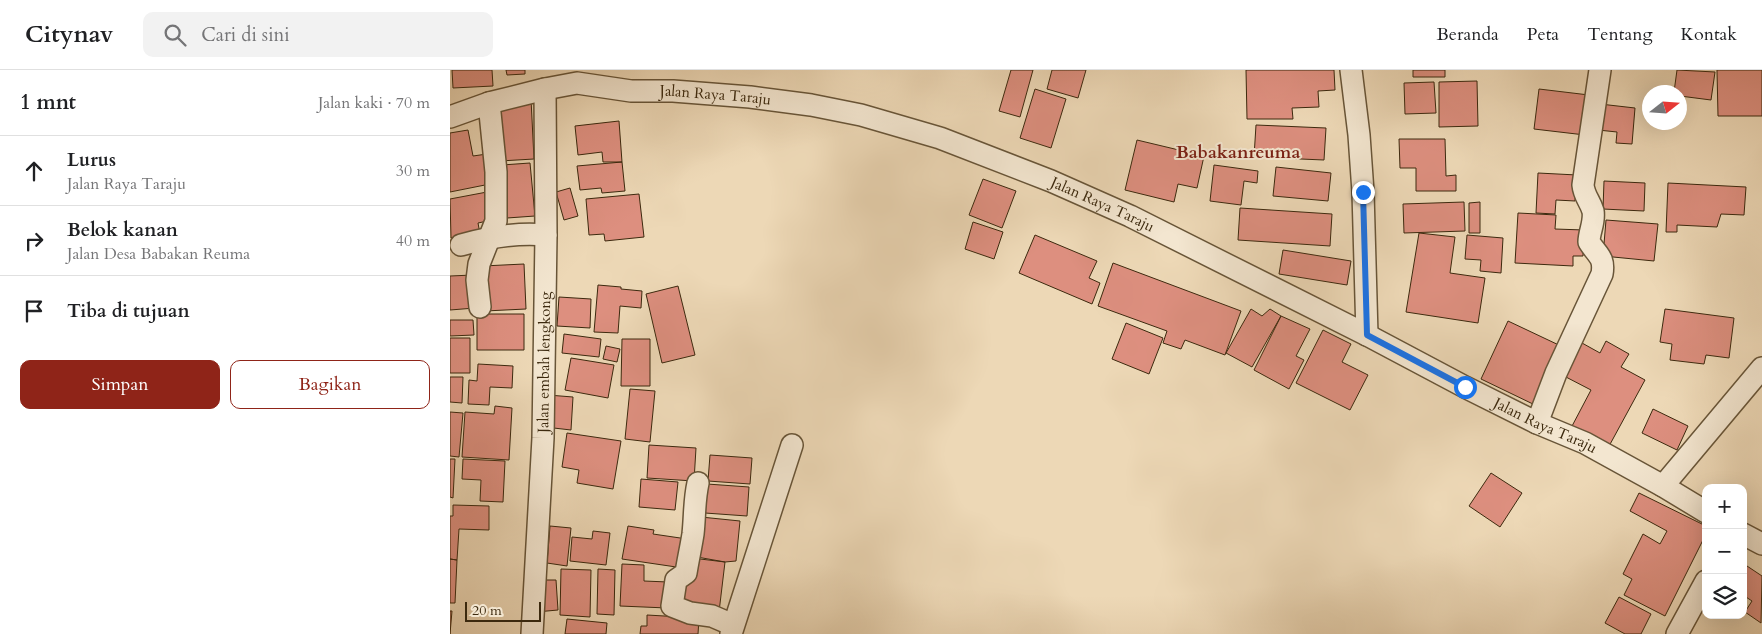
<!DOCTYPE html>
<html lang="id">
<meta charset="utf-8">
<style>
:root{--surface:#fff;--page:#f2f2f2;--text:#202124;--muted:#757577;--line:#e0e0e0;--accent:#8f2418}
body{margin:0;font-family:Cardo,serif;background:var(--page);color:var(--text)}
.controls{position:absolute;right:15px;bottom:15px;display:grid;overflow:hidden;border-radius:10px;box-shadow:0 5px 20px #0002}
.controls button{width:45px;height:45px;display:grid;place-items:center;padding:0;border:0;border-bottom:1px solid var(--line);background:var(--surface);color:var(--text);font:25px sans-serif}
.compass{position:absolute;left:1192px;top:15px;width:45px;height:45px;border-radius:50%;background:var(--surface);box-shadow:0 5px 20px #0002;rotate:73deg}
.scale{position:absolute;left:15px;bottom:12px;width:76px;box-sizing:border-box;padding-left:5px;border:2px solid #3c290e;border-top:0;font-size:14px;line-height:18px;white-space:nowrap;color:#3c290e;-webkit-text-stroke:4px #f3e6d0;paint-order:stroke}
.stop{position:absolute;width:15px;height:15px;margin:-11px;border:4px solid #1a73e8;border-radius:50%;background:#fff}
.stop.end{background:#1a73e8;border-color:#fff;box-shadow:0 1px 5px #0008}
.list{margin:0;padding:0;list-style:none}
h2{display:flex;justify-content:space-between;align-items:center;height:65px;margin:0;padding:0 20px;font-size:21px}
h2 small{font-size:16px;font-weight:400;color:var(--muted)}
.list li{display:grid;grid-template-columns:32px 1fr auto;gap:15px;align-items:center;box-sizing:border-box;height:70px;padding:0 20px;border-top:1px solid var(--line)}
.list b{display:block;font-size:19px;white-space:nowrap}
.list p{margin:0;font-size:16px;white-space:nowrap;color:var(--muted)}
.list em{font-size:16px;font-style:normal;color:var(--muted)}
.actions{display:flex;gap:10px;padding:15px 20px}
.actions a{flex:1;padding:11px 0;border:1px solid var(--accent);border-radius:10px;text-align:center;font-size:18px;color:var(--accent)}
.actions .main{background:var(--accent);color:#fff}
.icon{flex:none;width:28px;height:28px;fill:none;stroke:currentColor;stroke-width:2;stroke-linecap:round;stroke-linejoin:round}
.map{position:relative;flex:none;width:1312px;height:564px;overflow:hidden}
header{display:flex;align-items:center;gap:30px;box-sizing:border-box;height:70px;padding:0 25px;background:var(--surface);border-bottom:1px solid var(--line)}
header strong{font-size:24px}
nav{display:flex;gap:28px;margin-inline-start:auto;font-size:18px}
.search{width:350px;height:45px;background:var(--page);display:flex;align-items:center;gap:12px;box-sizing:border-box;padding:0 18px;border-radius:10px;color:var(--muted);font-size:19px}
main{display:flex}
aside{flex:1;background:var(--surface)}
.map>svg:first-child{display:block}
</style>
<header>
<strong>Citynav</strong>
<div class="search"><svg class="icon" aria-label="search" viewBox="0 0 24 24"><circle cx="10" cy="10" r="6"/><path d="M15 15l6 6"/></svg>Cari di sini</div>
<nav><a>Beranda</a><a>Peta</a><a>Tentang</a><a>Kontak</a></nav>
</header>
<main>
<aside>
<h2>1 mnt<small>Jalan kaki · 70 m</small></h2>
<ul class="list">
<li><svg class="icon" aria-label="ahead" viewBox="0 0 24 24"><path d="M12 20V5M6 11l6-6 6 6"/></svg><div><b>Lurus</b><p>Jalan Raya Taraju</p></div><em>30 m</em></li>
<li><svg class="icon" aria-label="right" viewBox="0 0 24 24"><path d="M7 20v-9h11M14 6l5 5-5 5"/></svg><div><b>Belok kanan</b><p>Jalan Desa Babakan Reuma</p></div><em>40 m</em></li>
<li><svg class="icon" aria-label="arrive" viewBox="0 0 24 24"><path d="M6 21V4h12l-3 4 3 4H6"/></svg><div><b>Tiba di tujuan</b></div></li>
</ul>
<div class="actions"><a class="main">Simpan</a><a>Bagikan</a></div>
</aside>
<div class="map">
<svg width="1312" height="564" viewBox="0 0 1312 564">
<rect width="100%" height="100%" fill="#edd8b6"/>
<filter id="stains"><feTurbulence type="fractalNoise" baseFrequency=".004" numOctaves="4"/><feColorMatrix values="0 0 0 0 .2 0 0 0 0 .09 0 0 0 0 .02 0 0 0 .5 -.17"/></filter>
<radialGradient id="worn" r=".72"><stop offset=".6" stop-color="#630" stop-opacity="0"/><stop offset="1" stop-color="#630" stop-opacity=".3"/></radialGradient>
<path fill="#dd8f7f" stroke="#3c290e" d="M 2,0 L 42,0 L 43,16 L 3,18 Z
M 56,0 L 75,0 L 75,4 L 57,5 Z
M 561,0 L 583,0 L 570,47 L 549,41 Z
M 602,0 L 636,0 L 628,28 L 597,19 Z
M 796,0 L 884,0 L 885,20 L 868,21 L 869,37 L 842,38 L 843,49 L 797,49 Z
M 963,0 L 995,0 L 995,7 L 963,7 Z
M 1227,0 L 1265,2 L 1261,30 L 1230,26 L 1230,22 L 1224,22 Z
M 1267,0 L 1312,0 L 1312,46 L 1268,46 Z
M 1027,11 L 1028,56 L 989,57 L 989,12 Z
M 984,12 L 986,43 L 955,44 L 954,13 Z
M 585,19 L 616,29 L 601,78 L 570,68 Z
M 1089,19 L 1139,25 L 1135,65 L 1084,59 Z
M 81,29 L 84,89 L 50,91 L 47,31 Z
M 1150,34 L 1185,38 L 1182,74 L 1166,73 L 1167,62 L 1148,60 Z
M 169,51 L 172,92 L 153,92 L 152,82 L 128,85 L 125,56 Z
M 806,55 L 876,58 L 874,90 L 804,87 Z
M 18,60 L 23,86 L 37,84 L 40,114 L 0,122 L 0,63 Z
M 949,69 L 995,69 L 996,106 L 1006,105 L 1006,121 L 966,121 L 966,98 L 950,98 Z
M 687,70 L 754,86 L 747,118 L 728,114 L 724,132 L 675,120 Z
M 172,92 L 175,121 L 152,123 L 151,118 L 130,120 L 127,96 Z
M 80,93 L 85,146 L 57,148 L 52,95 Z
M 764,95 L 808,101 L 807,113 L 794,111 L 791,135 L 760,131 Z
M 826,97 L 881,103 L 878,131 L 823,126 Z
M 1088,103 L 1127,105 L 1125,131 L 1106,130 L 1105,144 L 1086,143 Z
M 533,109 L 566,121 L 552,158 L 519,145 Z
M 1154,111 L 1195,113 L 1194,141 L 1153,139 Z
M 1218,113 L 1296,117 L 1294,145 L 1271,144 L 1267,157 L 1227,155 L 1227,162 L 1216,162 Z
M 120,118 L 128,146 L 114,150 L 106,122 Z
M 37,122 L 42,150 L 28,153 L 30,164 L 1,168 L 0,129 Z
M 189,124 L 194,167 L 155,171 L 154,164 L 139,165 L 136,129 Z
M 1014,132 L 1015,161 L 954,163 L 953,134 Z
M 1030,132 L 1030,163 L 1019,163 L 1019,133 Z
M 790,138 L 882,144 L 880,176 L 788,170 Z
M 1068,143 L 1106,145 L 1105,159 L 1134,160 L 1133,186 L 1123,186 L 1123,196 L 1065,193 Z
M 1156,150 L 1208,154 L 1204,191 L 1153,186 Z
M 523,152 L 553,162 L 544,189 L 515,179 Z
M 969,163 L 1005,167 L 1000,203 L 1035,208 L 1028,253 L 956,242 Z
M 585,165 L 647,191 L 639,208 L 650,213 L 642,234 L 569,203 Z
M 1017,165 L 1053,168 L 1051,203 L 1030,201 L 1031,190 L 1015,189 Z
M 833,180 L 901,191 L 897,215 L 829,204 Z
M 663,193 L 791,241 L 775,285 L 735,270 L 731,279 L 713,273 L 717,261 L 648,236 Z
M 74,194 L 76,239 L 35,241 L 33,196 Z
M 23,205 L 25,238 L 0,240 L 0,206 Z
M 148,215 L 171,217 L 171,219 L 192,221 L 191,238 L 170,236 L 168,263 L 144,262 Z
M 228,216 L 245,285 L 212,293 L 196,224 Z
M 109,227 L 141,229 L 140,258 L 107,256 Z
M 801,239 L 812,246 L 820,239 L 831,246 L 802,297 L 776,283 Z
M 1215,239 L 1284,248 L 1279,288 L 1256,285 L 1254,294 L 1220,290 L 1222,274 L 1210,272 Z
M 27,244 L 74,244 L 74,280 L 27,280 Z
M 831,246 L 860,259 L 846,286 L 854,290 L 839,319 L 804,300 Z
M 0,250 L 23,250 L 24,265 L 0,266 Z
M 1058,251 L 1113,277 L 1085,335 L 1031,309 Z
M 676,253 L 713,268 L 699,304 L 662,289 Z
M 873,260 L 901,274 L 892,292 L 918,305 L 900,340 L 846,313 Z
M 114,264 L 151,269 L 149,287 L 112,283 Z
M 0,268 L 20,268 L 20,303 L 0,303 Z
M 172,269 L 200,269 L 200,316 L 171,316 Z
M 1156,271 L 1179,284 L 1171,297 L 1195,310 L 1158,378 L 1121,358 L 1141,320 L 1114,306 L 1132,273 L 1150,283 Z
M 156,276 L 170,279 L 167,292 L 153,289 Z
M 121,288 L 164,295 L 158,328 L 115,320 Z
M 28,294 L 63,296 L 62,318 L 40,317 L 39,335 L 18,334 L 19,310 L 27,311 Z
M 0,307 L 13,307 L 12,333 L 0,332 Z
M 180,319 L 205,321 L 200,372 L 175,369 Z
M 98,325 L 123,327 L 121,360 L 95,357 Z
M 45,336 L 62,338 L 59,390 L 12,387 L 15,342 L 44,344 Z
M 1203,339 L 1238,356 L 1227,380 L 1192,363 Z
M 0,342 L 13,343 L 9,387 L 0,386 Z
M 117,363 L 171,371 L 163,419 L 127,413 L 129,400 L 112,397 Z
M 199,375 L 246,378 L 244,411 L 197,408 Z
M 260,385 L 302,388 L 300,414 L 258,411 Z
M 0,389 L 5,389 L 3,428 L 0,427 Z
M 13,389 L 55,391 L 53,432 L 30,431 L 31,410 L 12,409 Z
M 1041,403 L 1072,423 L 1050,457 L 1019,436 Z
M 191,409 L 228,412 L 225,440 L 189,437 Z
M 257,414 L 299,417 L 297,446 L 255,443 Z
M 1189,423 L 1256,456 L 1256,464 L 1215,546 L 1174,525 L 1182,509 L 1173,504 L 1193,464 L 1210,474 L 1217,461 L 1180,441 Z
M 3,435 L 39,436 L 39,460 L 9,459 L 7,490 L 0,489 L 0,446 L 3,446 Z
M 251,447 L 290,451 L 286,491 L 275,492 L 247,487 Z
M 100,456 L 121,458 L 117,496 L 97,493 Z
M 178,456 L 204,460 L 203,464 L 237,469 L 233,498 L 172,489 Z
M 143,461 L 160,463 L 156,495 L 120,491 L 122,467 L 142,469 Z
M 242,488 L 275,492 L 269,542 L 230,537 L 233,511 Z
M 0,489 L 7,490 L 5,533 L 0,533 Z
M 172,494 L 194,495 L 194,511 L 218,512 L 217,538 L 170,536 Z
M 1294,494 L 1312,506 L 1311,553 L 1295,542 L 1302,531 L 1293,525 Z
M 111,499 L 141,500 L 140,547 L 110,545 Z
M 148,499 L 165,500 L 164,545 L 147,544 Z
M 90,510 L 106,510 L 108,540 L 86,542 Z
M 1169,527 L 1201,544 L 1191,564 L 1175,564 L 1155,553 Z
M 0,541 L 2,541 L 0,564 Z
M 197,545 L 249,548 L 248,564 L 190,564 L 191,556 L 197,556 Z
M 117,549 L 157,553 L 156,564 L 115,564 Z"/>
<g fill="none" stroke-linecap="round" stroke-linejoin="round">
<defs>
<g id="street">
<path d="M 901,0 L 909,65 L 913,122 L 917,265"/>
<path id="s1" d="M 0,47 L 39,33 L 95,19 L 127,13 L 181,21 L 223,21 L 300,27 L 361,35 L 411,45 L 490,68 L 601,111 L 680,146 L 917,265 L 1015,317 L 1087,353 L 1135,373 L 1213,416 L 1256,442"/>
<path d="M 11,175 C 39,167 66,162 96,165"/>
<path d="M 30,237 L 27,210 L 29,194 L 46,151 L 46,102 L 39,33"/>
<path d="M 1087,353 L 1106,303 L 1152,204 C 1155,187 1147,185 1139,172 C 1139,162 1145,152 1143,141 C 1140,131 1134,126 1133,115 L 1150,0"/>
<path d="M 248,413 C 244,431 245,446 243,464 C 241,477 238,490 236,503 L 226,510 L 222,536 L 240,543 L 262,546 L 283,555"/>
<path d="M 1213,416 L 1312,298"/>
<path d="M 1293,464 L 1312,474"/>
<path id="s2" d="M 82,564 L 93,368 L 96,165 L 95,19"/>
<path d="M 281,564 L 342,375"/>
<path d="M 1227,564 L 1256,511"/>
</g>
</defs>
<use href="#street" stroke="#685538" stroke-width="24"/>
<use href="#street" stroke="#f3e6d0" stroke-width="21"/>
</g>
<g fill="none" stroke-linecap="round" stroke-linejoin="round">
<path stroke="#1a73e8" stroke-width="6" d="M 913,122 L 917,265 L 1015,317"/>
</g>
<g text-anchor="middle" dominant-baseline="central" stroke-width="4" stroke-linejoin="round" paint-order="stroke">
<g font-size="15" fill="#3c290e" stroke="#f3e6d0">
<text stroke="none"><textPath href="#s1" startOffset="271">Jalan Raya Taraju</textPath></text>
<text stroke="none"><textPath href="#s1" startOffset="676">Jalan Raya Taraju</textPath></text>
<text stroke="none"><textPath href="#s2" startOffset="272">Jalan embah lengkong</textPath></text>
<text stroke="none"><textPath href="#s1" startOffset="1171">Jalan Raya Taraju</textPath></text>
</g>
<g font-size="18" font-weight="bold" fill="#7a1f14" stroke="#f3e6d0">
<text x="788" y="82">Babakanreuma</text>
</g>
</g>
<rect width="100%" height="100%" filter="url(#stains)"/>
<rect width="100%" height="100%" fill="url(#worn)"/>
</svg>
<div class="controls">
<button>+</button>
<button>−</button>
<button><svg class="icon" aria-label="layers" viewBox="0 0 24 24"><path d="M12 4l9 5-9 5-9-5zM3 14l9 5 9-5"/></svg></button>
</div>
<svg class="compass" viewBox="-18 -18 36 36"><path d="M0-13l5 13h-10z" fill="#e53935"/><path d="M0 13l5-13h-10z" fill="#757577"/></svg>
<div class="scale">20 m</div>
<div class="stop" style="left:1015px;top:317px"></div>
<div class="stop end" style="left:913px;top:122px"></div>
</div>
</main>
